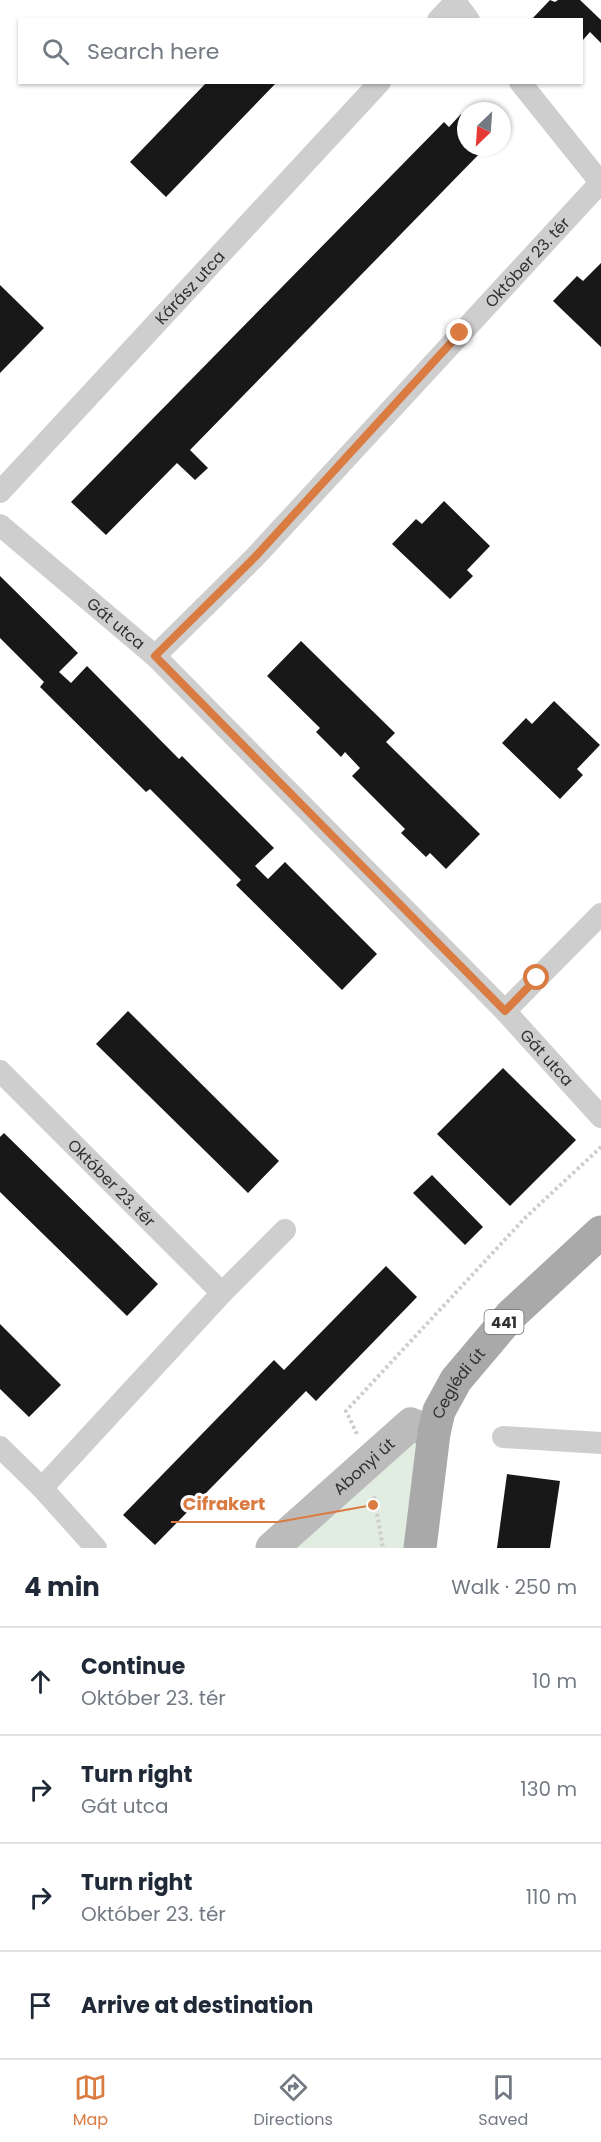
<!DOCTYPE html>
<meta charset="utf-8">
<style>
:root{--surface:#fff;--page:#f2f2f3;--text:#1f2937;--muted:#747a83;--line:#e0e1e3;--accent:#da7b42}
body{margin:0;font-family:Poppins,sans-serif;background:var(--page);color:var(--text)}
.compass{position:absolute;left:457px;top:102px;width:54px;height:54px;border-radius:50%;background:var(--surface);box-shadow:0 2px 4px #0004;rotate:205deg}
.stop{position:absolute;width:18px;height:18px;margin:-14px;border:4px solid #da7b42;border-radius:50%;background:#fff}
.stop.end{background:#da7b42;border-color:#fff;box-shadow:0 2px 6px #0008}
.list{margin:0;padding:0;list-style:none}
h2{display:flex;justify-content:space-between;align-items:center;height:78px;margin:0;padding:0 24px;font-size:26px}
h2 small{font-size:20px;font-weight:400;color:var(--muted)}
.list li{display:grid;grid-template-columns:39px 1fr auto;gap:18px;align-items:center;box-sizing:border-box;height:108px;padding:0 24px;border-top:2px solid var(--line)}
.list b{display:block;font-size:22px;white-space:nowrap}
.list p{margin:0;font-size:20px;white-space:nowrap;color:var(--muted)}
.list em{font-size:20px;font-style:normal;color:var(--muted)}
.icon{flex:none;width:33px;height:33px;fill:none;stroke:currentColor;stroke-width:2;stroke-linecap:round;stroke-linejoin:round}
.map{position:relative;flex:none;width:601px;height:1548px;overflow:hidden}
.search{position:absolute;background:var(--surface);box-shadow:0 2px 4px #0004;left:18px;right:18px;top:18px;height:66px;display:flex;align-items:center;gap:15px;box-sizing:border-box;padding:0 21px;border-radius:0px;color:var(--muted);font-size:22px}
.sheet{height:510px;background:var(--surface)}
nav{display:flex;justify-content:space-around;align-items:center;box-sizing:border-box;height:84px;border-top:2px solid var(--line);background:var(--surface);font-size:16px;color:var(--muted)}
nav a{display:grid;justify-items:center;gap:3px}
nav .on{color:var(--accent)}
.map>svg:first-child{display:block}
</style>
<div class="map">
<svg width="601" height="1548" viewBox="0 0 601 1548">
<rect width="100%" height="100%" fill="#fff"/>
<path fill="#e2ede1" d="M 411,1424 L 434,1433 L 420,1548 L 272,1548 Z"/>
<path fill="#181818" d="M 550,0 L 555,2 L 558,0 L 580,0 L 601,20 L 601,43 L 590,32 L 582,41 L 582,20 L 531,20 Z
M 207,82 L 277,82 L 166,197 L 130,162 Z
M 461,114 L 466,119 L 466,147 L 486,147 L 190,450 L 208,468 L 195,480 L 177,463 L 106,535 L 71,502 L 444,122 L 449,127 Z
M 601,263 L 601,347 L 553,301 L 577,276 L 583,281 Z
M 0,285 L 44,328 L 0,373 Z
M 444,501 L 490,546 L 467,570 L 473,576 L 450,599 L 392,544 L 416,519 L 422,524 Z
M 0,576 L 78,653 L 59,672 L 71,683 L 87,666 L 179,759 L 182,756 L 274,848 L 255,866 L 268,879 L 285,862 L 377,954 L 342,990 L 236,885 L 241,880 L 150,789 L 146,792 L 40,687 L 44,682 L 0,638 Z
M 301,641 L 395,733 L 386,742 L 480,834 L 446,869 L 430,853 L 426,857 L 401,833 L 405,829 L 352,776 L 360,768 L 345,752 L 341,757 L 316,732 L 320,728 L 267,676 Z
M 554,701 L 600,745 L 577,769 L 583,775 L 560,799 L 502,743 L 526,718 L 532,724 Z
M 128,1011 L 279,1161 L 248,1193 L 96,1044 Z
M 503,1068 L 576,1140 L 510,1206 L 437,1134 Z
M 4,1133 L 158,1284 L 127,1316 L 0,1192 L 0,1137 Z
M 432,1175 L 483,1227 L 465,1245 L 413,1193 Z
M 386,1266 L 417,1297 L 316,1401 L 306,1391 L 155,1545 L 123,1515 L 274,1360 L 284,1370 Z
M 0,1324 L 61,1385 L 29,1417 L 0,1389 Z
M 507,1474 L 560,1481 L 550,1548 L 497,1548 Z"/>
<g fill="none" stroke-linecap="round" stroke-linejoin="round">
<path stroke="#cecece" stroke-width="4" stroke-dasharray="3 3" stroke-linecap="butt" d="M 357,1434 L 346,1411 L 525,1218 L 601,1147
M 374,1496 L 383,1548"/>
<g stroke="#cecece" stroke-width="22">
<path d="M 454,0 L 469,20"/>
<path d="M 438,20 L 457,0"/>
<path d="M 520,82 L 601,183"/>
<path id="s1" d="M 0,492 L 380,82"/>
<path id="s2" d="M 0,525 L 155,656 L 505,1011 L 601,1117"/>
<path id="s3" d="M 155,656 L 255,557 L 600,183"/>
<path d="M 505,1011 L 601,914"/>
<path id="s4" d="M 0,1071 L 222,1293"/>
<path d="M 503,1437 L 601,1443"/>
<path d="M 0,1447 L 42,1488 L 96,1548"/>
<path d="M 42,1488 L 222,1293 L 285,1230"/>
</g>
<path stroke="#bbb" stroke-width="33" id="s5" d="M 272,1548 L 411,1424 L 434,1433"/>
<path stroke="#a9a9a9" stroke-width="33" id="s6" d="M 420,1548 L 434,1433 L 439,1411 L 456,1380 L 511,1315 L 601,1232"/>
</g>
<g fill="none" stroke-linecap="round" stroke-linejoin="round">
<path stroke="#da7b42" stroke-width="8" d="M 460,333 L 255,557 L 155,656 L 505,1011 L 537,978"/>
</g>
<g text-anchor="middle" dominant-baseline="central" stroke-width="6" stroke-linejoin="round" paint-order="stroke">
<rect fill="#fff" stroke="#6f6f6f" stroke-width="1.5" x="484.5" y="1310" width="39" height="24" rx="4.5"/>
<g font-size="15" font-weight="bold" fill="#313131">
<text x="504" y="1322">441</text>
</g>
<g font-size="16" fill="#313131" stroke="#fff">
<text stroke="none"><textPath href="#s3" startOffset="542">Október 23. tér</textPath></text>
<text stroke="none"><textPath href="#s1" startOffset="279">Kárász utca</textPath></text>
<text stroke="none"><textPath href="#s2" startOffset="152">Gát utca</textPath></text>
<text stroke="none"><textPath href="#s2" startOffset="764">Gát utca</textPath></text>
<text stroke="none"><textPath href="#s4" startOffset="158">Október 23. tér</textPath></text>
<text stroke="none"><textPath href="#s6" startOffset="172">Ceglédi út</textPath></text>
<text stroke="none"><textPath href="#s5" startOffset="123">Abonyi út</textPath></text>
</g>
</g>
<path fill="none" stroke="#da7b42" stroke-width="2" d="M373 1505L278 1522H171"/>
<circle fill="#da7b42" stroke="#fff" stroke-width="2" cx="373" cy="1505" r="6"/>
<g font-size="18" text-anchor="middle" font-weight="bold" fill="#da7b42" stroke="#fff" stroke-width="6" stroke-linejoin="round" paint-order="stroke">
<text x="224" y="1510">Cifrakert</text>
</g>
</svg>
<svg class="compass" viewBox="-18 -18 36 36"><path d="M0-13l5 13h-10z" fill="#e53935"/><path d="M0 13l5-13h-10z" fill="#747a83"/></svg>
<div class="stop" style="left:537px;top:978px"></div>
<div class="stop end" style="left:460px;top:333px"></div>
<div class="search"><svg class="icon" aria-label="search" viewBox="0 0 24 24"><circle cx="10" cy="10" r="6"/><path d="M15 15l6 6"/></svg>Search here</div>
</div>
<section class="sheet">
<h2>4 min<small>Walk · 250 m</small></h2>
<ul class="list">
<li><svg class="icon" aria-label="ahead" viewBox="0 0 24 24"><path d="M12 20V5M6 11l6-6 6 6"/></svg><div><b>Continue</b><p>Október 23. tér</p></div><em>10 m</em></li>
<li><svg class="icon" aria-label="right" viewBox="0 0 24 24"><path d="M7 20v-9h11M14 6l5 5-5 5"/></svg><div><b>Turn right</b><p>Gát utca</p></div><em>130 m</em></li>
<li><svg class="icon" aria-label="right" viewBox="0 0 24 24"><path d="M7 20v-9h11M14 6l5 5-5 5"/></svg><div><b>Turn right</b><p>Október 23. tér</p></div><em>110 m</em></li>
<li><svg class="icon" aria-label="arrive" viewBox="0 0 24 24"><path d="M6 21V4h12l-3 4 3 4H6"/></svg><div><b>Arrive at destination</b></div></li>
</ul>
</section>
<nav>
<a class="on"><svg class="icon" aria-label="map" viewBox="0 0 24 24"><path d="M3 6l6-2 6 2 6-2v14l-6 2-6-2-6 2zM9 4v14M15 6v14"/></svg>Map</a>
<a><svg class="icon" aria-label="directions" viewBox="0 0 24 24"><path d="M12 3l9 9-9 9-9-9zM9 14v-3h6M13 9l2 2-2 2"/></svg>Directions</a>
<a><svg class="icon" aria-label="saved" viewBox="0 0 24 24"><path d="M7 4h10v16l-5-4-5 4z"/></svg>Saved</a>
</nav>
